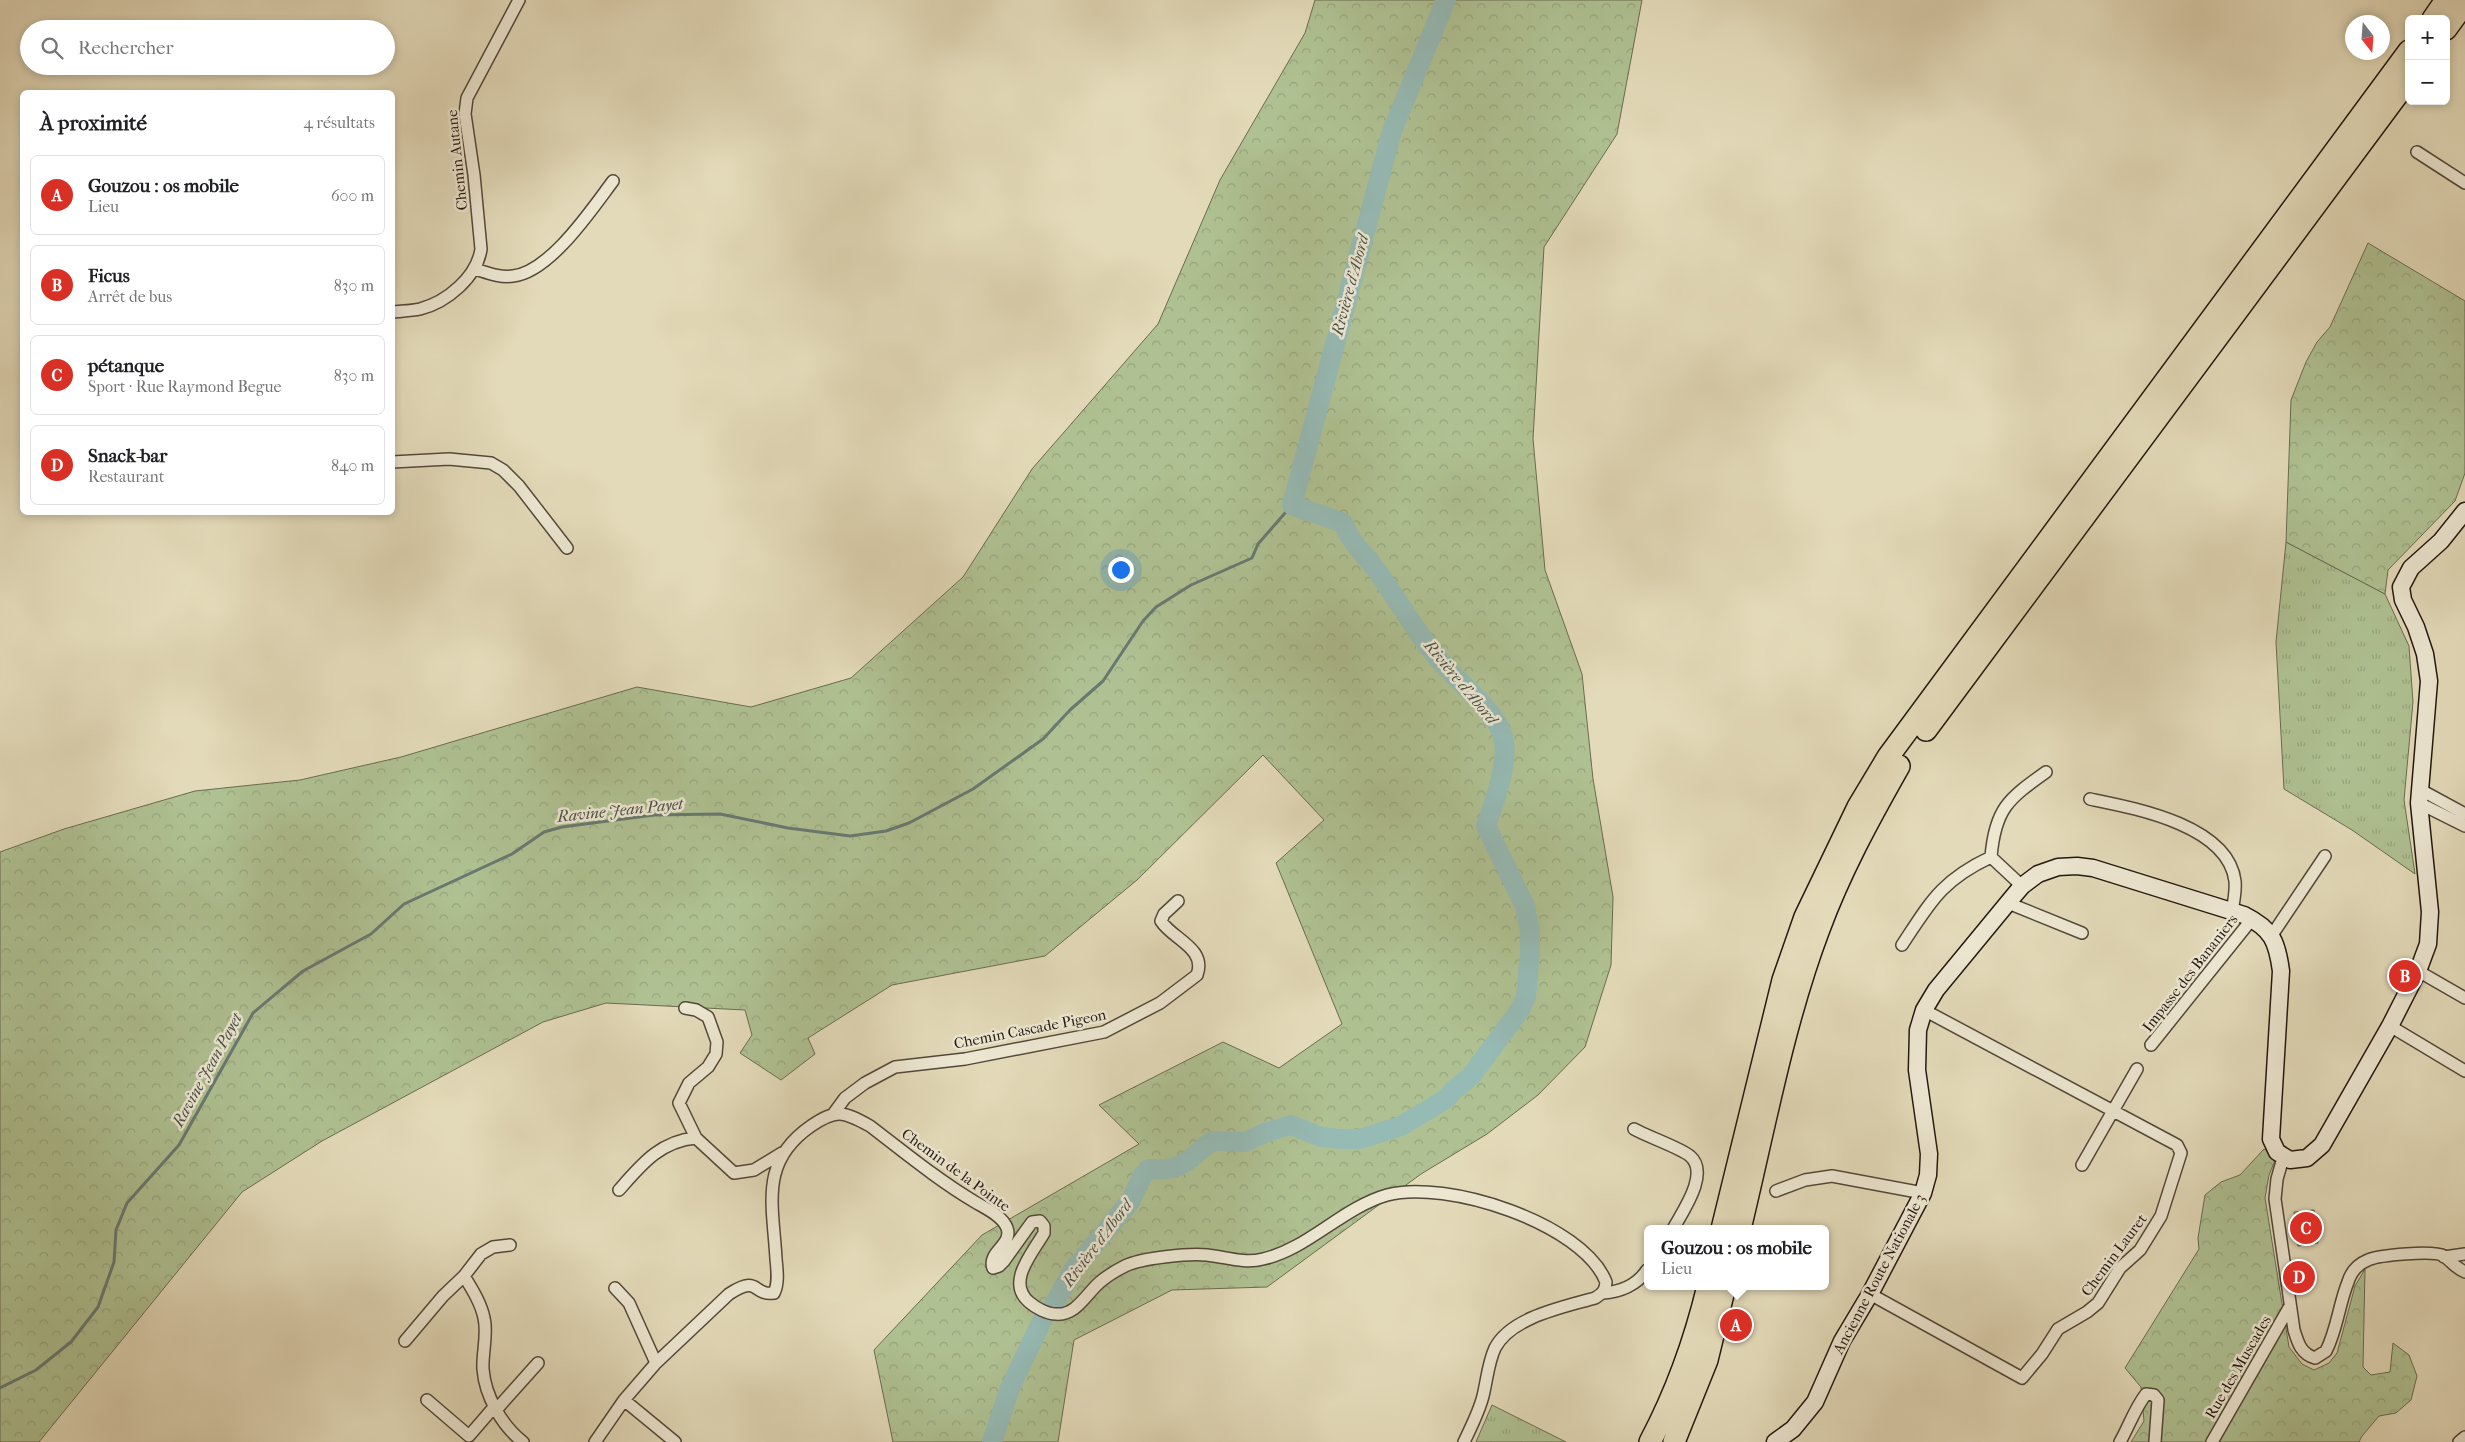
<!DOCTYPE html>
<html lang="fr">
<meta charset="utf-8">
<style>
:root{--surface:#fff;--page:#f2f2f2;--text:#202124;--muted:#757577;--line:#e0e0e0;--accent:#d93025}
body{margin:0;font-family:"IM FELL French Canon",serif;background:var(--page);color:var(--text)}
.controls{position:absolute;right:15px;top:15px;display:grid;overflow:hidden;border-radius:8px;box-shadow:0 2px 8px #0003}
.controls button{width:45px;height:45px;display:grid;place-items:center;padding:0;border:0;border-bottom:1px solid var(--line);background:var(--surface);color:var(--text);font:25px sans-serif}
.compass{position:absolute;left:2345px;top:15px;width:45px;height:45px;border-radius:50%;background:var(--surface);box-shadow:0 2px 8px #0003;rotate:163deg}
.you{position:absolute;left:1120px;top:569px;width:18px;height:18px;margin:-12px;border:4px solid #fff;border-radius:50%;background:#1a73e8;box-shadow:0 0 0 8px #1a73e833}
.badge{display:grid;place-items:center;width:32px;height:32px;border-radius:50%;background:var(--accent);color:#fff;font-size:16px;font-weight:700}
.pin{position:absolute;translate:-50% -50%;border:2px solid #fff;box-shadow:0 1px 5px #0006}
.popup{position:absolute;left:1644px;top:1225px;width:185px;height:65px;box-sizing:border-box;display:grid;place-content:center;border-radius:8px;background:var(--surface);filter:drop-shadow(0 1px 4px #0005);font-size:16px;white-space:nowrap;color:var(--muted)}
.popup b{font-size:19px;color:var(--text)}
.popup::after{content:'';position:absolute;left:50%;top:100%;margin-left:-10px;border:10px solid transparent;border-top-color:var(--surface)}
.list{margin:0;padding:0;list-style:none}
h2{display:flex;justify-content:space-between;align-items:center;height:65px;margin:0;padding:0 20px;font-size:21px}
h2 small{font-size:16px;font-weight:400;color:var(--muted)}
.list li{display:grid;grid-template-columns:32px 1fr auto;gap:15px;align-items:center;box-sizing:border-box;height:80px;margin:0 10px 10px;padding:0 10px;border:1px solid var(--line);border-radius:8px}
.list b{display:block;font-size:19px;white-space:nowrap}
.list p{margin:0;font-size:16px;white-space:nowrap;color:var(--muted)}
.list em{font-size:16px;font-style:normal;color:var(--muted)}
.icon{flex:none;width:28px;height:28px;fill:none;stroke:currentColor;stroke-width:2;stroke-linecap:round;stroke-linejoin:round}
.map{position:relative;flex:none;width:2465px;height:1442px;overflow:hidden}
.search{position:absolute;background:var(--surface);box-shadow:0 2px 8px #0003;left:20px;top:20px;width:375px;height:55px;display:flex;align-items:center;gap:12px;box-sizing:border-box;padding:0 18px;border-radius:28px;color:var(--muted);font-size:19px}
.panel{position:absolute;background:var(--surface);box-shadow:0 2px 8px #0003;left:20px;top:90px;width:375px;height:425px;border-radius:8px}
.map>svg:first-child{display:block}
</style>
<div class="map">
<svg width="2465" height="1442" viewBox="0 0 2465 1442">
<defs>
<pattern id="grass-tufts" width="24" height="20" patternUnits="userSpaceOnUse" patternTransform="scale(1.25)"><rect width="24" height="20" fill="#afc192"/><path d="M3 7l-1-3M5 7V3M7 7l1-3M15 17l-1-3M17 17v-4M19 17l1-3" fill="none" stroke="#96a57d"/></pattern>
<pattern id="forest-crowns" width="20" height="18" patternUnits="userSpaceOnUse" patternTransform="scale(1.25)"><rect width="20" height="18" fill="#afc192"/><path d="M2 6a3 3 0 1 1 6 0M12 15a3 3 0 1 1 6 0" fill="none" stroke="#96a57d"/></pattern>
</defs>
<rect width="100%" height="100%" fill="#e3dab9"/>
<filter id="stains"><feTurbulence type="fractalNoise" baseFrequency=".004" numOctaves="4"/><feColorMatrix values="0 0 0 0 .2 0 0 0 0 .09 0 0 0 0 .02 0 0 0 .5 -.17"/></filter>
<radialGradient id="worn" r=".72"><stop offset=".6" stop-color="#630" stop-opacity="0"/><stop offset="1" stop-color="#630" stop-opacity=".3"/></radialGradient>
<path fill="url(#grass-tufts)" stroke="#696c51" d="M 2286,542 L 2385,594 L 2409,646 L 2413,702 L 2404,800 L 2415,874 L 2352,830 L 2284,789 L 2276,642 Z
M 1492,1405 L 1566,1442 L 1476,1442 Z"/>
<path fill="url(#forest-crowns)" stroke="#696c51" d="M 1315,0 L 1642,0 L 1617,134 L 1544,247 L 1533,439 L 1545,570 L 1582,674 L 1593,779 L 1613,897 L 1611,965 L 1585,1047 L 1538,1095 L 1487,1134 L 1421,1174 L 1267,1287 L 1172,1290 L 1074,1340 L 1058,1442 L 893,1442 L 874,1350 L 982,1235 L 1139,1144 L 1099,1105 L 1223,1042 L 1279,1068 L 1342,1024 L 1276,863 L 1324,820 L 1263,755 L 1137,880 L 1045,956 L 892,985 L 808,1038 L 815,1054 L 781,1080 L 740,1053 L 752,1035 L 745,1010 L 606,1003 L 543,1022 L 322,1141 L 242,1192 L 39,1442 L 0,1442 L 0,852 L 64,829 L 195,791 L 300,780 L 401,757 L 637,687 L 751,707 L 851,678 L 963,577 L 1032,469 L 1158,324 L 1220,180 L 1305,33 Z
M 2368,243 L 2465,301 L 2465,473 L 2455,501 L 2388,570 L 2385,594 L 2286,542 L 2291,400 L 2306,362 L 2317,342 L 2330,327 Z
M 2264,1149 L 2276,1158 L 2269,1175 L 2265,1198 L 2289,1347 L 2302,1364 L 2314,1370 L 2329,1363 L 2337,1353 L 2355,1286 L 2365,1269 L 2363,1367 L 2371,1375 L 2390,1372 L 2393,1343 L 2409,1355 L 2417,1376 L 2411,1400 L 2396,1413 L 2379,1416 L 2362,1436 L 2359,1442 L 2131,1442 L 2144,1421 L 2141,1387 L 2125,1368 L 2199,1249 L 2198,1238 L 2205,1195 L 2221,1182 L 2240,1175 Z"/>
<path fill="#afc192" stroke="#696c51" d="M 2314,1210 L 2318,1243 L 2298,1246 L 2294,1212 Z"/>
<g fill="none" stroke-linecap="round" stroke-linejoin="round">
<path stroke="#687972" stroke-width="3" d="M 0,1388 L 36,1370 L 71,1342 L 98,1307 L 114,1262 L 116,1230 L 127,1203 L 179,1145 L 253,1013 L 303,971 L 371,934 L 404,904 L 512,854 L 544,832 L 562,827 L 654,815 L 720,814 L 788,828 L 850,836 L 886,831 L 909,823 L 973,789 L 1043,739 L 1070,710 L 1103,681 L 1143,621 L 1156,607 L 1191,585 L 1252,558 L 1258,544 L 1292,505"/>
<path stroke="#96bab4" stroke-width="20" d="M 1053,1306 L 1074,1269 L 1130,1202 L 1143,1175 L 1149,1169 C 1185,1171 1187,1160 1212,1141 L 1245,1142 L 1267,1132 L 1291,1125 L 1321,1137 L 1341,1139 L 1360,1139 L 1401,1126 L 1446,1099 L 1454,1090 L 1471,1076 L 1520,1010 L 1526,997 L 1530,952 L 1530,931 L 1525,906 L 1486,826 C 1494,803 1508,765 1504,741 C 1500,713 1459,684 1441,662 C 1418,635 1400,604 1380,575 C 1367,556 1351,544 1343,523 L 1292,505 L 1392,131 L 1446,0
M 992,1442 L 1010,1388 L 1043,1319"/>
<defs>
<path id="street" d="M 2417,152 L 2465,183
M 475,269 C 488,273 500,278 513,276 C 550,272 592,209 613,181
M 392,312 C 401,311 411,311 420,309 C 447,302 477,277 481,249 L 474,175 L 465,114 L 467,98 L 519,0
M 392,462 L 449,459 L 491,463 L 503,470 L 519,486 L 567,548
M 2419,789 L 2465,814
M 2090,799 C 2134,808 2228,825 2235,881 C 2236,891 2234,901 2232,911
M 2419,803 L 2465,826
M 1991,857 L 2022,886
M 2008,903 L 2082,933
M 2272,935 L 2325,856
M 1902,945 C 1931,901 1942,880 1991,857 C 1995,809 2008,799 2046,772
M 2418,971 L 2465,998
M 685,1008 L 696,1010 L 708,1017 L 717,1042 L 716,1054 L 708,1067 L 689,1083 L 679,1103 L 696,1138
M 2390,1026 L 2465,1071
M 2151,1045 L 2252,919
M 834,1113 L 845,1098 L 865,1083 L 895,1067 L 965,1059 L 1104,1032 L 1160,1003 L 1197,975 C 1207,948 1172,939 1161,921 L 1164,914 L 1178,901
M 1634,1129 C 1646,1136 1681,1148 1690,1156 C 1710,1173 1683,1211 1673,1229
M 2283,1158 L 2277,1179 L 2275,1199 L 2294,1330 C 2298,1343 2301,1354 2315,1358 L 2326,1351 C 2337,1330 2339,1304 2348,1282 C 2351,1272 2358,1264 2368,1260 C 2379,1255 2434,1250 2444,1256 C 2452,1262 2454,1267 2465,1272
M 2082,1165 L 2137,1069
M 619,1190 C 641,1165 660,1141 696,1138 L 734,1173 L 754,1170 L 782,1153
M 1776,1191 L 1805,1180 L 1832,1176 L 1923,1193
M 2444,1257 L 2465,1254
M 464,1276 C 472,1289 481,1303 484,1318 C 488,1334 482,1353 483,1369 C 485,1396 502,1426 523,1442
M 615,1288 L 629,1303 L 656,1363
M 1603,1293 C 1620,1292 1637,1285 1647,1270
M 1870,1294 L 2022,1378 L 2042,1354 L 2058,1329 L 2087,1312 L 2098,1303 L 2120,1268 L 2140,1250 L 2161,1216 L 2181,1153 L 2177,1145 L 1924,1010
M 405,1341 L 443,1296 L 464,1276 L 481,1254 L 493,1247 L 510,1245
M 427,1400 L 469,1436 L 494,1407
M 624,1400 L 675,1442
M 496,1410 L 538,1363
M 595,1442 L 624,1400 L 656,1363 L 729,1294 C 760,1274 752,1296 774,1293 C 779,1283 777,1270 776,1259 C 773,1204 759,1162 811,1126 C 836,1109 843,1111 870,1126 C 904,1152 938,1180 975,1202 C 985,1208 1003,1216 1007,1228 C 1013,1245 987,1252 993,1268 L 999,1266 L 1004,1261 L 1032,1222 L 1040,1221 L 1044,1226 L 1044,1233 C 1032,1254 1006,1282 1029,1302 C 1036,1308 1047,1314 1056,1314 C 1076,1316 1086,1294 1100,1282 C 1107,1276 1117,1270 1125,1266 C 1141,1258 1190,1253 1207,1255 C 1226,1257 1244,1264 1263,1259 C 1308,1249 1342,1208 1387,1195 C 1445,1179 1583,1223 1606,1282 C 1605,1291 1603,1293 1595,1298 C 1564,1307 1511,1317 1495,1348 C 1488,1363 1487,1380 1483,1396 C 1479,1412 1471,1427 1464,1442
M 2120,1442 C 2129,1426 2135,1408 2146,1394 L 2154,1395 L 2158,1400 L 2155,1442
M 2212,1442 L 2290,1306
M 2459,1442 L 2465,1437"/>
<path id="secondary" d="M 1775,1442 L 1793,1429 L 1815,1402 L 1842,1341 L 1870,1294 L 1923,1193 L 1928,1175 L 1929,1154 L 1917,1070 L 1918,1030 L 1924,1010 L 1936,990 L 2011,899 L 2022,886 L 2038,874 L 2058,867 L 2077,866 L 2093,868 L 2244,915 C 2272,929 2277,941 2281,971 L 2271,1139 L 2277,1152 L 2290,1160 L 2307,1158 L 2322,1145 L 2390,1026 L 2418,971 L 2428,944 L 2430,912 L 2419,803 L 2429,681 L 2425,654 L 2416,627 L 2403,600 L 2401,587 L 2411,568 L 2441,541 L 2465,511"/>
<path id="highway" d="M 2433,19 L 2446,0
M 2446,29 L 2465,3
M 1926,730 L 2409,79
M 1722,1229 L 1783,980 L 1805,917 L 1858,807 L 1888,757 L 2409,51
M 1740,1229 C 1764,1130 1783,1024 1819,929 C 1840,872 1869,819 1899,766
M 1650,1442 C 1676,1393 1695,1340 1708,1286
M 1674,1442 L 1707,1360 L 1725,1286"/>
</defs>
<use href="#street" stroke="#53483a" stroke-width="14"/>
<use href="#secondary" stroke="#231810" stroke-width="19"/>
<use href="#highway" stroke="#231810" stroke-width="24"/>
<use href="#street" stroke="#ede7d2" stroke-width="11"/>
<use href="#secondary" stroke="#ede7d2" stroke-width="16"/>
<use href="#highway" stroke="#e3dab9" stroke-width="21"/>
</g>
<g text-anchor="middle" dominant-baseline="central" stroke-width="5" stroke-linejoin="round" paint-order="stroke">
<g font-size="15" fill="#231810" stroke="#ede7d2">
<text transform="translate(457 160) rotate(-96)">Chemin Autane</text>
<text transform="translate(2190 973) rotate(-52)">Impasse des Bananiers</text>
<text transform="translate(1030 1029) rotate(-11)">Chemin Cascade Pigeon</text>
<text transform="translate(956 1170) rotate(36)">Chemin de la Pointe</text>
<text transform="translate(2114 1255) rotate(-53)">Chemin Lauret</text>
<text transform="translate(1879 1274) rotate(-62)">Ancienne Route Nationale 3</text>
<text transform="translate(2238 1367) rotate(-60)">Rue des Muscades</text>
</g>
<g font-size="16" font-style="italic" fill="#4b5149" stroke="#ede7d2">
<text transform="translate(1350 285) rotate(-75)">Rivière d'Abord</text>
<text transform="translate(1461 682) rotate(50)">Rivière d'Abord</text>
<text transform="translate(620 810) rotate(-6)">Ravine Jean Payet</text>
<text transform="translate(207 1070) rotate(-61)">Ravine Jean Payet</text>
<text transform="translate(1097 1243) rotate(-53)">Rivière d'Abord</text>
</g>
</g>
<rect width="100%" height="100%" filter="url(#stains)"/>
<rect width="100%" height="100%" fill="url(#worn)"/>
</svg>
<div class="controls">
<button>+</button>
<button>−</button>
</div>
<svg class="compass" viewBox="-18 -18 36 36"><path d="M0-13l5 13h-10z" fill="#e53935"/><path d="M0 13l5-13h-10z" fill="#757577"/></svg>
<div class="you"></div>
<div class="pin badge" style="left:1736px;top:1325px">A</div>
<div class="popup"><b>Gouzou : os mobile</b>Lieu</div>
<div class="pin badge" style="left:2405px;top:976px">B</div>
<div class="pin badge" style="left:2306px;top:1228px">C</div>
<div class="pin badge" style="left:2299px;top:1277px">D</div>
<div class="search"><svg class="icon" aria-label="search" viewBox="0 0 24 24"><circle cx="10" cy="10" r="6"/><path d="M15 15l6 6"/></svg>Rechercher</div>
<section class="panel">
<h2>À proximité<small>4 résultats</small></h2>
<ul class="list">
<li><span class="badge">A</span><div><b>Gouzou : os mobile</b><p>Lieu</p></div><em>600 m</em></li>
<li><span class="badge">B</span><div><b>Ficus</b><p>Arrêt de bus</p></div><em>830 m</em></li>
<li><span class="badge">C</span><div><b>pétanque</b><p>Sport · Rue Raymond Begue</p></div><em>830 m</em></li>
<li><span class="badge">D</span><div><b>Snack-bar</b><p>Restaurant</p></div><em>840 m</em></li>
</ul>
</section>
</div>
